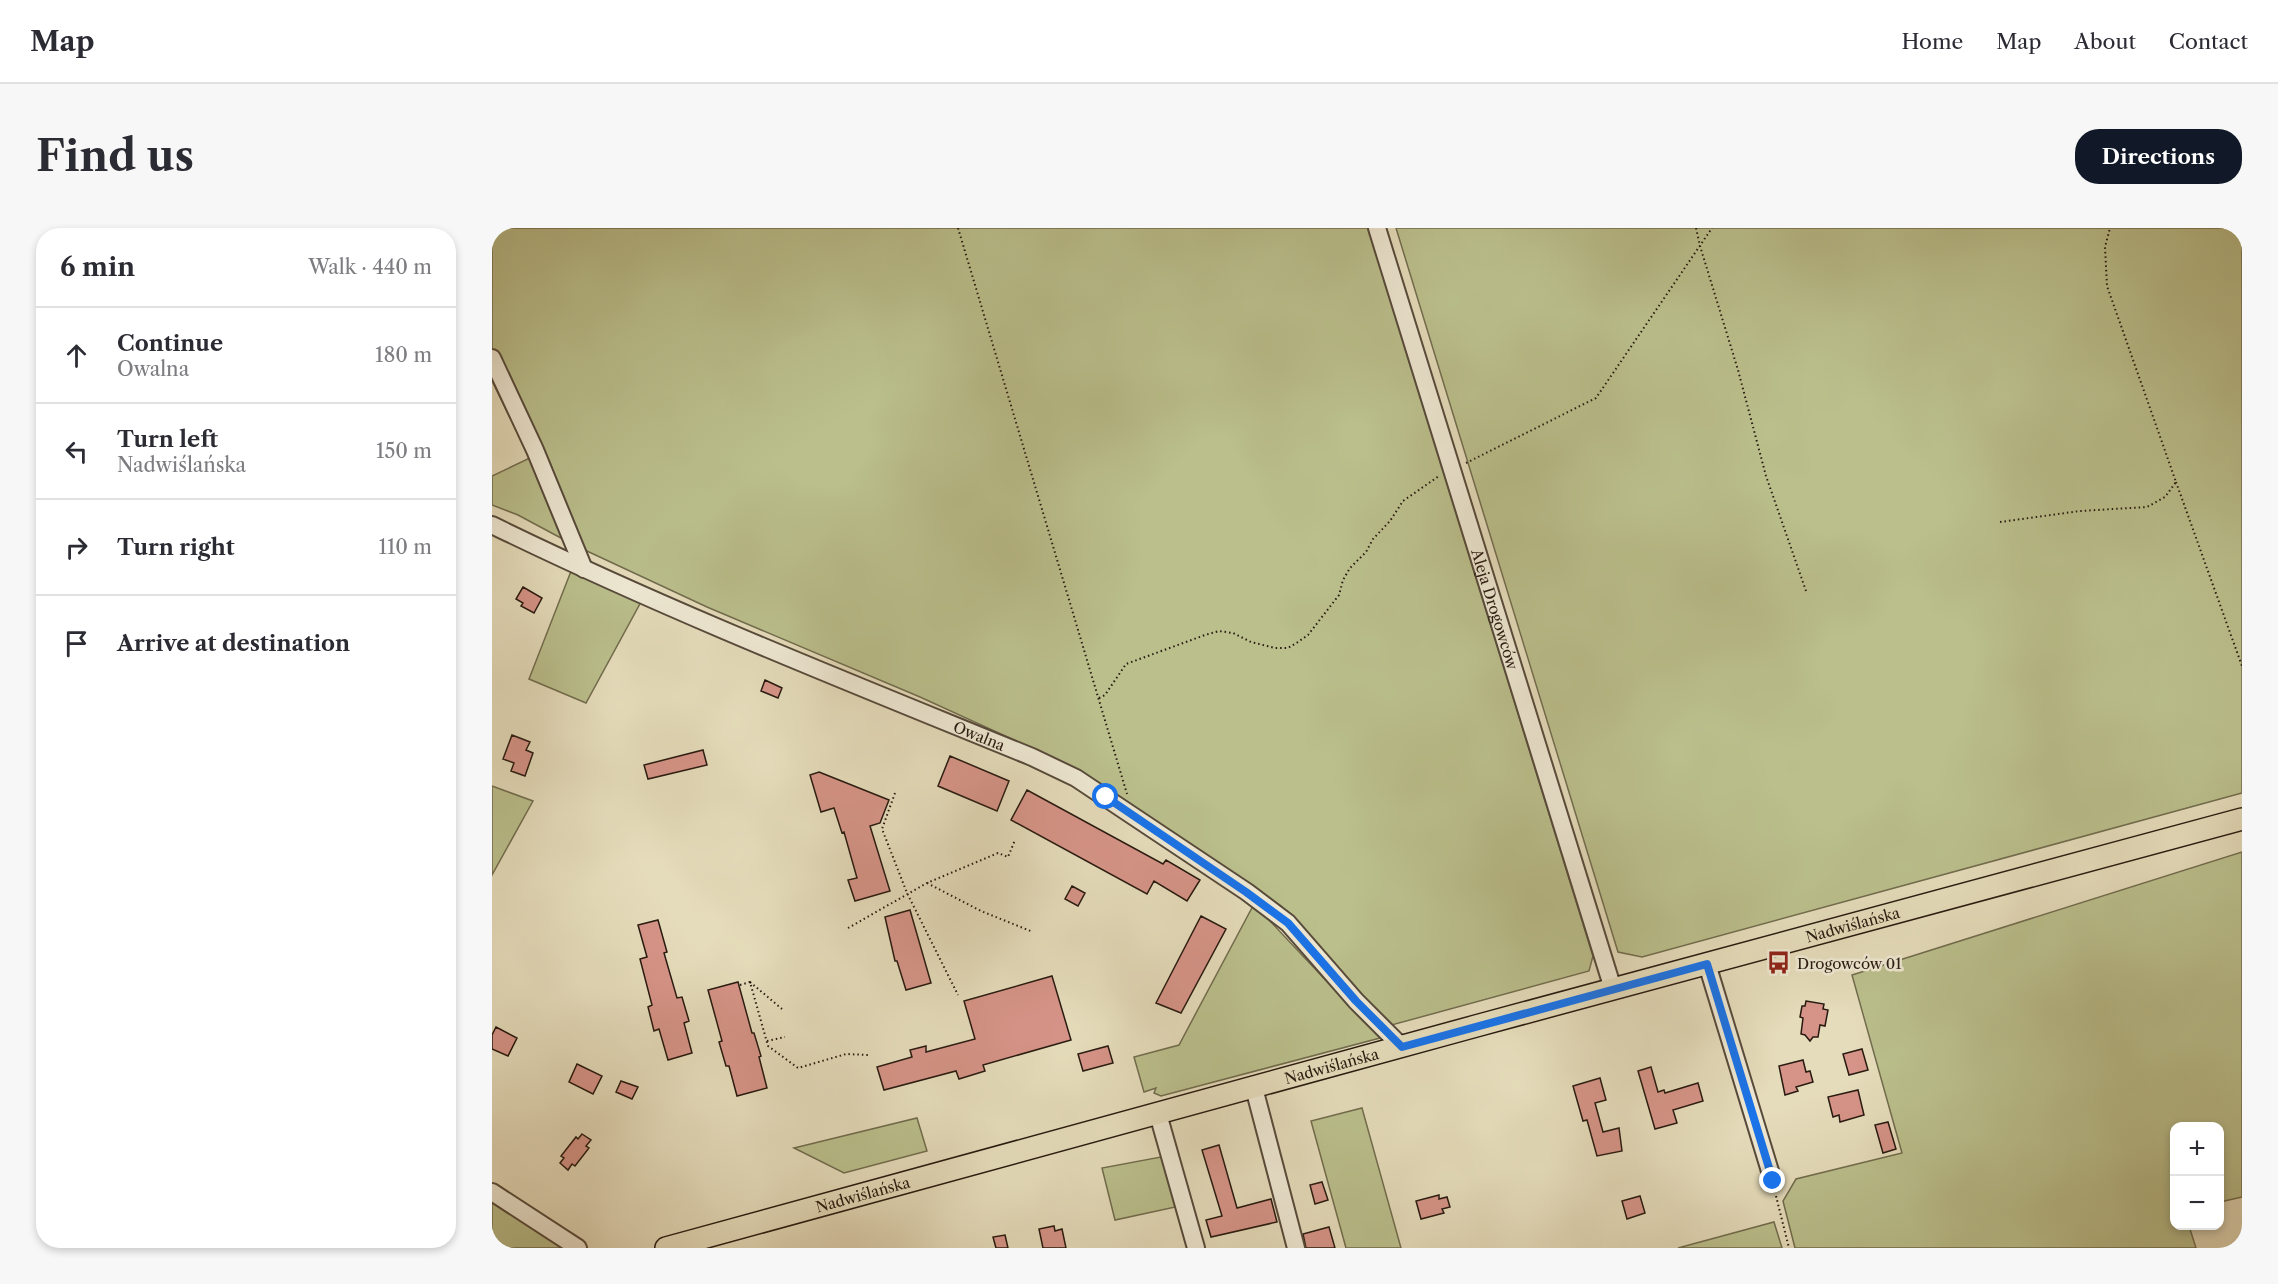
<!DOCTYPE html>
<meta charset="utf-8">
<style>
:root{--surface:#fff;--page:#f7f7f7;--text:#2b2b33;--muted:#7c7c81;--line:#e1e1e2;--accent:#111827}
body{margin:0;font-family:"Libre Caslon Text",serif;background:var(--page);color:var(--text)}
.controls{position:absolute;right:18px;bottom:18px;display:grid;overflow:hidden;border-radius:12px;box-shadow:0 3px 9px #0003}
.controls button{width:54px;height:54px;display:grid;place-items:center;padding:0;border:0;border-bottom:2px solid var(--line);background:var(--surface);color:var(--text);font:30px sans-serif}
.stop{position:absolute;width:18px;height:18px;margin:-14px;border:4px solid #1a73e8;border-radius:50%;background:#fff}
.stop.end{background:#1a73e8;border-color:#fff;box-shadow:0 2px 6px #0008}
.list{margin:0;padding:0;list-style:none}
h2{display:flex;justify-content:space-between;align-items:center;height:78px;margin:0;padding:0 24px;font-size:26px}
h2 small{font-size:20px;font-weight:400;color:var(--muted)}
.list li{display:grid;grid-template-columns:39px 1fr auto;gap:18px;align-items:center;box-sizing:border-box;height:96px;padding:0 24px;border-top:2px solid var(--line)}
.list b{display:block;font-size:22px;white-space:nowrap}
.list p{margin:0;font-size:20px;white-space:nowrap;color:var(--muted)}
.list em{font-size:20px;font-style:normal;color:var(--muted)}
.icon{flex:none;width:33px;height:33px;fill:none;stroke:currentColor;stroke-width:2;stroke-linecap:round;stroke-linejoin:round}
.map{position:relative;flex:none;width:1750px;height:1020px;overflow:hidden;border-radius:24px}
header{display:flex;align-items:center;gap:36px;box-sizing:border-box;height:84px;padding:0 30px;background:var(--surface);border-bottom:2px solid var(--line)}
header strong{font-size:28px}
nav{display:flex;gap:33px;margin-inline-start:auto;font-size:21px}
.intro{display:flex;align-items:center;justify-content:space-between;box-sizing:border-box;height:144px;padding:0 36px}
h1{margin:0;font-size:42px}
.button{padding:15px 27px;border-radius:24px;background:var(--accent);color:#fff;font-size:21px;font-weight:700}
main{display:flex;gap:36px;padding:0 36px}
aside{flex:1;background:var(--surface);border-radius:24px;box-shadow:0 3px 9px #0003}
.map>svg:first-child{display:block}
</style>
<header>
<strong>Map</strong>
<nav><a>Home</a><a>Map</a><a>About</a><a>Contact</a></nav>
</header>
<div class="intro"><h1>Find us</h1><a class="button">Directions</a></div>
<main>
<aside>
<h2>6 min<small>Walk · 440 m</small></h2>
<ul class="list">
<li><svg class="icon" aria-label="ahead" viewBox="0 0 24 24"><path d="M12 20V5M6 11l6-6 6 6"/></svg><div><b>Continue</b><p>Owalna</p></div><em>180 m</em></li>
<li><svg class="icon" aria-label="left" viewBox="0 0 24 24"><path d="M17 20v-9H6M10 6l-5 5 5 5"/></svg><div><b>Turn left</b><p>Nadwiślańska</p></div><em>150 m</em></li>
<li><svg class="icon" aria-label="right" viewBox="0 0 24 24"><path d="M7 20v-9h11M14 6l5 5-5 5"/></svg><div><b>Turn right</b></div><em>110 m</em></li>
<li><svg class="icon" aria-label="arrive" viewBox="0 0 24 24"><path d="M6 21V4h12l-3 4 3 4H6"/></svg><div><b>Arrive at destination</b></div></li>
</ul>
</aside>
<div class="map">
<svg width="1750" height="1020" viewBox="0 0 1750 1020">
<rect width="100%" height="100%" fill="#e5dcbb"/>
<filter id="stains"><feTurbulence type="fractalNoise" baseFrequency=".00333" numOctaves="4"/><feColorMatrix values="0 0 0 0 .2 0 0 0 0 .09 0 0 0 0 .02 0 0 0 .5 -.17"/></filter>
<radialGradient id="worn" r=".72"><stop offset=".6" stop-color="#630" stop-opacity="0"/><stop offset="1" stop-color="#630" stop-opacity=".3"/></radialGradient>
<path fill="#babf8c" stroke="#716c4e" stroke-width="1.5" d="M 0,0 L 876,0 L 1101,728 L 1097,743 L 896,798 L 789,678 L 601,553 L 533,517 L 428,469 L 215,379 L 82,317 L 26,287 L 0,277 L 0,248 L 38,230 L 0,153 Z
M 904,0 L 1750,0 L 1750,565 L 1150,729 L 1126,724 Z
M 81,338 L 150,372 L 94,475 L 37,451 Z
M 0,558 L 41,573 L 0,647 Z
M 1750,624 L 1750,969 L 1728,974 L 1728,898 L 1682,898 L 1682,998 L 1697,998 L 1704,1020 L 1303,1020 L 1291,973 L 1304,951 L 1410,925 L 1360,747 Z
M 762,676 L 888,810 L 669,868 L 662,865 L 664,860 L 652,864 L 642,829 L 687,817 Z
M 870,880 L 909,1020 L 854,1020 L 819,893 Z
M 425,890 L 435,923 L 352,945 L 302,920 Z
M 674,928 L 688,978 L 623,992 L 610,940 Z
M 0,971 L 74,1020 L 0,1020 Z
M 1282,994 L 1290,1020 L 1186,1020 Z"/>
<path fill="#d69488" stroke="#281a10" stroke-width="1.5" d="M 31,359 L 50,370 L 42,385 L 29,378 L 31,375 L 24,371 Z
M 273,452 L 290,460 L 286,470 L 269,463 Z
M 20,507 L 38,514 L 34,522 L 41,525 L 33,548 L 19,543 L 22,535 L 11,531 Z
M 211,522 L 215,537 L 156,551 L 152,537 Z
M 458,528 L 517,553 L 505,583 L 446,558 Z
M 327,544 L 397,572 L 388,595 L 378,598 L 398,663 L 363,673 L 356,652 L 365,650 L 352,604 L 350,605 L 342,580 L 329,584 L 318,547 Z
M 535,562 L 671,636 L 674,632 L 708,652 L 695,673 L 662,653 L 655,666 L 519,592 Z
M 580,658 L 593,665 L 586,678 L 573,671 Z
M 418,682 L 439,755 L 414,762 L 405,733 L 403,733 L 393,689 Z
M 709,688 L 734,701 L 689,785 L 664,775 Z
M 166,692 L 175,724 L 172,725 L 185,770 L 190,769 L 197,793 L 192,795 L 200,825 L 176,832 L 167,801 L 162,803 L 156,779 L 160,777 L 148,731 L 155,729 L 146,697 Z
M 560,748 L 579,812 L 491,837 L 493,843 L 467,851 L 464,843 L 392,862 L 385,839 L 420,829 L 418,822 L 434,818 L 434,824 L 483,811 L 472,773 Z
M 246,754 L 260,805 L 262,805 L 269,828 L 267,829 L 275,860 L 245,868 L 237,838 L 234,838 L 227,814 L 230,813 L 216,762 Z
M 1314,773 L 1332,776 L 1331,781 L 1336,782 L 1333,798 L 1328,797 L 1326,809 L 1321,809 L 1318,813 L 1313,807 L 1309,806 L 1311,790 L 1308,789 L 1310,778 L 1313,778 Z
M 4,799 L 25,810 L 16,828 L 0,821 L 0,807 Z
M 616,818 L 621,835 L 591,843 L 586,826 Z
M 1370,821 L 1376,842 L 1357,847 L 1351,826 Z
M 1311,832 L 1314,844 L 1318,843 L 1321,854 L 1304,859 L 1306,863 L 1293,867 L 1287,838 Z
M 85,836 L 110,848 L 101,866 L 77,854 Z
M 1159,839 L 1166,864 L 1172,862 L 1173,865 L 1206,855 L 1211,873 L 1181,882 L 1185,895 L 1163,901 L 1146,843 Z
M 1108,850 L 1114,872 L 1103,875 L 1111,904 L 1127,900 L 1130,923 L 1105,928 L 1095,892 L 1091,893 L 1081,858 Z
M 129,853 L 146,859 L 140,871 L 124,864 Z
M 1366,862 L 1372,887 L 1348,894 L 1347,887 L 1341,889 L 1336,869 Z
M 1396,894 L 1404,921 L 1391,925 L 1383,897 Z
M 90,906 L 99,912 L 94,918 L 97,920 L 83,938 L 80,936 L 76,942 L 68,935 L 72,930 L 69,928 L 84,909 L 86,911 Z
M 727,917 L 745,980 L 779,971 L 785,994 L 719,1009 L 714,992 L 730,988 L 710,922 Z
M 830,954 L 836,972 L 823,976 L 818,957 Z
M 947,967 L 947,971 L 955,969 L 958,979 L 950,981 L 952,985 L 929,991 L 924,973 Z
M 1148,968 L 1153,985 L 1135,991 L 1130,973 Z
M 562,998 L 563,1003 L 570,1001 L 574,1020 L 551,1020 L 547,1001 Z
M 837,999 L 843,1020 L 814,1020 L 811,1006 Z
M 513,1007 L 516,1020 L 504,1020 L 501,1009 Z"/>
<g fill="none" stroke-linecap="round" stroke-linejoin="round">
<defs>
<g id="minor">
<path id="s1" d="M 885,0 L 1121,761"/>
<path d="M 0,130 L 43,222 L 92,341"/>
<path id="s2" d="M 0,297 C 176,383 359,455 540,529 L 584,550 L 755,664 L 796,695 L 864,773 L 910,819"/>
<path d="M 1215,736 L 1281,953"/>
<path d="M 762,860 L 804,1020"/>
<path d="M 666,886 L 704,1020"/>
<path d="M 0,964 L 86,1020"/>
</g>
<g id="major">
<path id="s3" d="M 174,1020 L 984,798 L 1750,591"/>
</g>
</defs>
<use href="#minor" stroke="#574a3b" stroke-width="20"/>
<use href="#major" stroke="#281a10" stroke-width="24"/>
<path stroke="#281a10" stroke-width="2" stroke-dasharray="1.5 3" stroke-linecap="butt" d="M 466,0 L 635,566
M 1204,0 L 1208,18 L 1246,142 L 1274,248 L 1314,363
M 974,235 L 1104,170 L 1220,0
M 1684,254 L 1750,438
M 1508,294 L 1588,283 L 1655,279 L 1673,269 L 1684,254 L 1615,58 L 1613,19 L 1618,0
M 607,470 L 613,467 L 634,436 L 713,407 L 727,403 L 741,405 L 759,414 L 783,420 L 796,420 L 806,414 L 816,407 L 847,367 L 851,352 L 858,340 L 874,324 L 881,311 L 898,293 L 911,273 L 947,248
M 403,565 L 390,601 L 415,665 L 466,767
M 435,655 L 489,683 L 541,704
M 356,700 L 435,655 L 506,625 L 516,629 L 523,612
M 258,754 L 290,781
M 248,757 L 258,754 L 276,818 L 306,840 L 354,826 L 376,827
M 275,813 L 293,809
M 1284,968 L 1297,1020"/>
<use href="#minor" stroke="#eee8d3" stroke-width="16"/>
<use href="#major" stroke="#e5dcbb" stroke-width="21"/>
</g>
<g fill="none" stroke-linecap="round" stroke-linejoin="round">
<path stroke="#1a73e8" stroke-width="8" d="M 614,569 L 754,664 L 796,695 L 864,773 L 910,819 L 1215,736 L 1281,953"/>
</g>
<defs>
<symbol id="bus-bare" viewBox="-9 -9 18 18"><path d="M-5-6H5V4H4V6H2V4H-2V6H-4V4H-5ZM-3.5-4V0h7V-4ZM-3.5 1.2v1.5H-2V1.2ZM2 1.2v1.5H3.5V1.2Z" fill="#8f2418" stroke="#eee8d3" stroke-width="2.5" paint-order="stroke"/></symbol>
</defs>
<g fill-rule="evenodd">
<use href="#bus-bare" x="1270" y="718" width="33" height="33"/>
</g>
<g text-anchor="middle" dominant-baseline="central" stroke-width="5" stroke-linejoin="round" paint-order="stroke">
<g font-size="15" fill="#281a10" stroke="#eee8d3">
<text stroke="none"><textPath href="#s1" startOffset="399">Aleja Drogowców</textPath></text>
<text stroke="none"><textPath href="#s2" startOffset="531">Owalna</textPath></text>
<text stroke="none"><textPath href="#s3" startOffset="1230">Nadwiślańska</textPath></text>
<text stroke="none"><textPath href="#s3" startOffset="690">Nadwiślańska</textPath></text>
<text stroke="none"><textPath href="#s3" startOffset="204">Nadwiślańska</textPath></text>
</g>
<g font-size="15" fill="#281a10" stroke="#eee8d3" text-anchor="start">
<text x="1305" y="735">Drogowców 01</text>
</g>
</g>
<rect width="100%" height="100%" filter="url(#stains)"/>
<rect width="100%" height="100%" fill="url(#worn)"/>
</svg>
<div class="controls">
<button>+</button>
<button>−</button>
</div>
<div class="stop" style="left:614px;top:569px"></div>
<div class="stop end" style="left:1281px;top:953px"></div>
</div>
</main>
